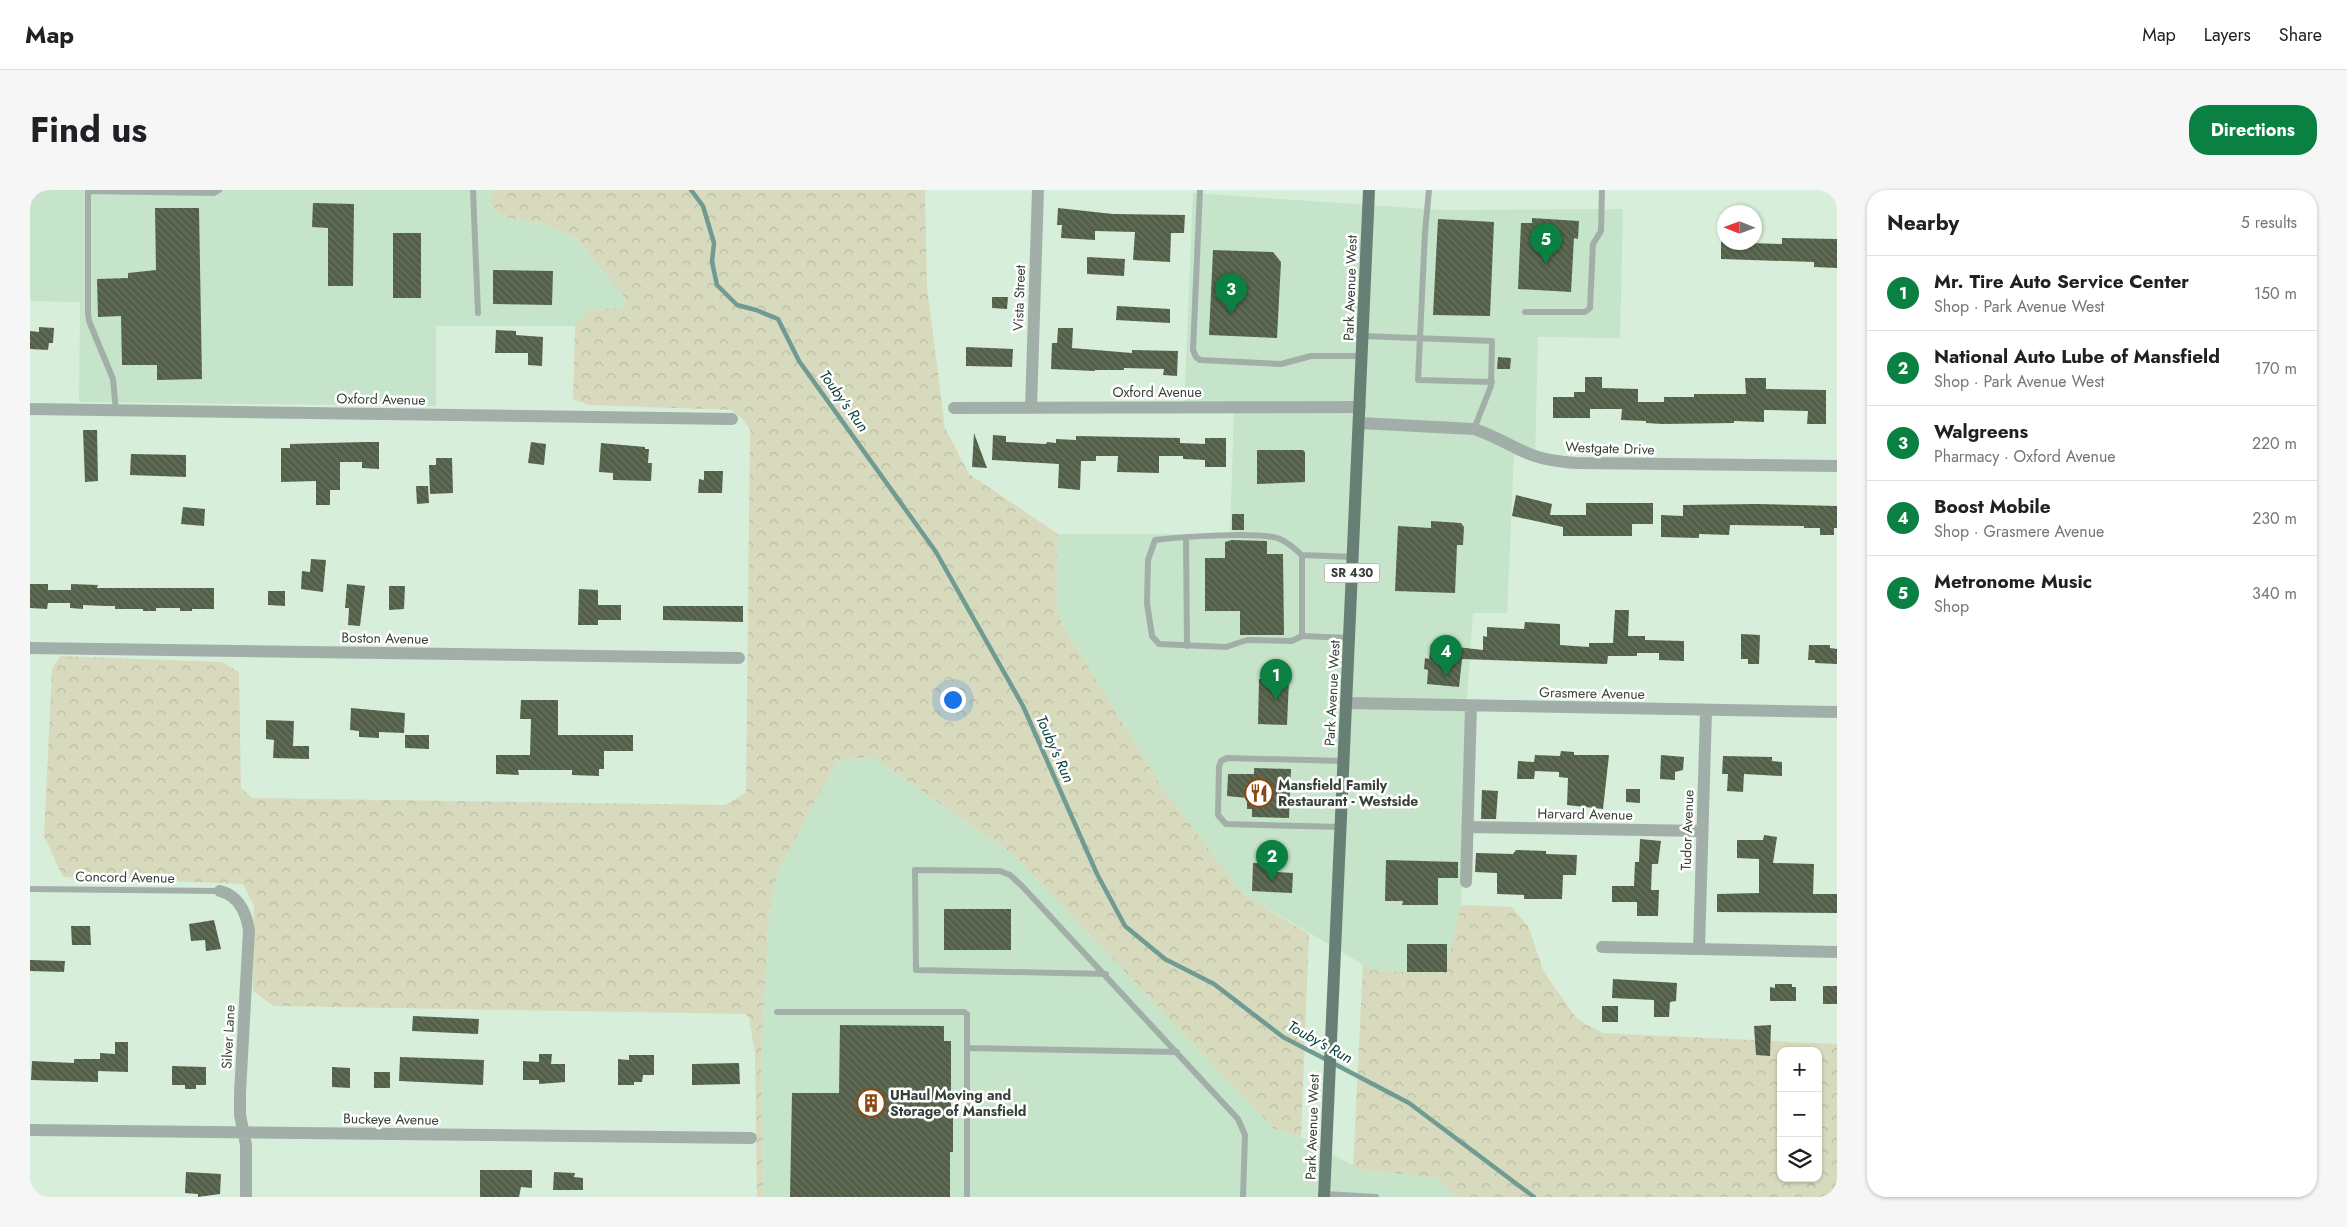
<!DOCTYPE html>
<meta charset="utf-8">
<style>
:root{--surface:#fff;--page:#f6f6f6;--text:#202124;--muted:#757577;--line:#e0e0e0;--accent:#0b8043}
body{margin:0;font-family:Jost,sans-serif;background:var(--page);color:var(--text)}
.controls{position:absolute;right:15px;bottom:15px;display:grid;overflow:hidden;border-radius:10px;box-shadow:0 1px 4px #0004}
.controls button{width:45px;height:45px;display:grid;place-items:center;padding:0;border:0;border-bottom:1px solid var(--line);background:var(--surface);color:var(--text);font:25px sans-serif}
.compass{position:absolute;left:1687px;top:15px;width:45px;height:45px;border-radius:50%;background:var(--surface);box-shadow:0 1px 4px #0004;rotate:271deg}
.you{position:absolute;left:922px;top:509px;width:18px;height:18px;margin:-12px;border:4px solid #fff;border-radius:50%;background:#1a73e8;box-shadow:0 0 0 8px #1a73e833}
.badge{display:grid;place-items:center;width:32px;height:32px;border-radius:50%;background:var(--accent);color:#fff;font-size:16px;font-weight:700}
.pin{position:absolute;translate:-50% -41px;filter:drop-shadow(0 1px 2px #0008)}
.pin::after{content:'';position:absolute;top:26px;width:18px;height:15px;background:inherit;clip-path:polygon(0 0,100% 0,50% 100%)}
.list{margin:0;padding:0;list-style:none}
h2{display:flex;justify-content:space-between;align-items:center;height:65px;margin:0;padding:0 20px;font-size:21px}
h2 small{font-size:16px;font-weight:400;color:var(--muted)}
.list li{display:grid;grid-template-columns:32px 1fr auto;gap:15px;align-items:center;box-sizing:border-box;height:75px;padding:0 20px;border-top:1px solid var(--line)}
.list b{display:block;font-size:19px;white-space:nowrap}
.list p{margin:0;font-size:16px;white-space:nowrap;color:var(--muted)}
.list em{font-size:16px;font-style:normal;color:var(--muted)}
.icon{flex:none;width:28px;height:28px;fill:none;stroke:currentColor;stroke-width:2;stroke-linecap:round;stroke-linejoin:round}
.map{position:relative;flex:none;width:1807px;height:1007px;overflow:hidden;border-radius:20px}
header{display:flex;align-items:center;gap:30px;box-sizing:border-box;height:70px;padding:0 25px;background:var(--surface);border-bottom:1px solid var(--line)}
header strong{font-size:24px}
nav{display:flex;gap:28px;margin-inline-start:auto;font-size:18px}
.intro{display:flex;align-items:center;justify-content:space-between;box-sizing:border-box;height:120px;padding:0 30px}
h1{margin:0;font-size:35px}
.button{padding:12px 22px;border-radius:20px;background:var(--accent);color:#fff;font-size:18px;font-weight:700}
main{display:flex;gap:30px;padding:0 30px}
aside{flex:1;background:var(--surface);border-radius:20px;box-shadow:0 1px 4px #0004}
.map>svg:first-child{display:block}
</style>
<header>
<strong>Map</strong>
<nav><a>Map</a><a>Layers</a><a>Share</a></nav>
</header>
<div class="intro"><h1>Find us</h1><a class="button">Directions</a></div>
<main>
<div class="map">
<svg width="1807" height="1007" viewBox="0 0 1807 1007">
<defs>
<pattern id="forest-crowns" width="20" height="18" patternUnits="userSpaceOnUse" patternTransform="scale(1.25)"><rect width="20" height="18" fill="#d8dabe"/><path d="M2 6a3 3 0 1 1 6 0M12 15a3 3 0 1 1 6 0" fill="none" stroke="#babca4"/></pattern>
<pattern id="building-back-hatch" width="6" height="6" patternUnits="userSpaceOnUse" patternTransform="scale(1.25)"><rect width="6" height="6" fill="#535f48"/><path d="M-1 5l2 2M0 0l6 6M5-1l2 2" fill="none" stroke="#697461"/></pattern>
</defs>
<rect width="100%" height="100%" fill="#d7efda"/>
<path fill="#c6e4c9" d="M 0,0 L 466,0 L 459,13 L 471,27 L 510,33 L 546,48 L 595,108 L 596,118 L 559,120 L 545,136 L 406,136 L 406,216 L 49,212 L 50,112 L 0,111 Z
M 1163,3 L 1412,20 L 1593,19 L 1590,148 L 1508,147 L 1505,270 L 1484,265 L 1477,423 L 1443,423 L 1437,505 L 1431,715 L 1419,765 L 1398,783 L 1342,780 L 1212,703 L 1132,597 L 1033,436 L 1027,416 L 1028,344 L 1200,344 L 1204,218 L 1154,218 Z
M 843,567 L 985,666 L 1244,939 L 1271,947 L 1331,980 L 1407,988 L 1426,1007 L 733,1007 L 731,866 L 739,720 L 748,681 L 808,570 Z"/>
<path fill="url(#forest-crowns)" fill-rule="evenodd" d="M 466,0 L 895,0 L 897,98 L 915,238 L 939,284 L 1028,344 L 1027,416 L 1033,436 L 1132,597 L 1212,703 L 1279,744 L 1271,947 L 1244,939 L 985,666 L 843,567 L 808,570 L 748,681 L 739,720 L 731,866 L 733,1007 L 727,1007 L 725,863 L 719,828 L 716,824 L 243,816 L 223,801 L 224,716 L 213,694 L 33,687 L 14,646 L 22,479 L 30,466 L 192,472 L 209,482 L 211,598 L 222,608 L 695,615 L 716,603 L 720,240 L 711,227 L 701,220 L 559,215 L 543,209 L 545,136 L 559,120 L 596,118 L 595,108 L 546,48 L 510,33 L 471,27 L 459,12 Z
M 1431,715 L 1482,717 L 1498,736 L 1514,782 L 1547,829 L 1573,843 L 1807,854 L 1807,1007 L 1426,1007 L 1407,988 L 1331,980 L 1323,976 L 1333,774 L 1342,780 L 1398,783 L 1419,765 ZM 1751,861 L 1788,861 L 1788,988 L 1751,988 Z"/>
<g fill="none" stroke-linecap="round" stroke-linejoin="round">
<path stroke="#6f9b93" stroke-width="4.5" d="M 661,0 L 673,16 L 684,53 L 682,72 L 687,95 L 707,115 L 726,120 L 748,129 L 769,171 L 906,362 L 993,516 L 1067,684 L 1095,736 L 1135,769 L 1184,794 L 1253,847 L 1379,913 L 1504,1007"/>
</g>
<path fill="url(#building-back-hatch)" d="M 283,13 L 324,14 L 323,96 L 298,96 L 298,38 L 282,37 Z
M 125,18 L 169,18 L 172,189 L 127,190 L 127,175 L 92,175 L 91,126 L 68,127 L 67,89 L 98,88 L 98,83 L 126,80 Z
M 1028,18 L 1083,24 L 1155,25 L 1154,43 L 1141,43 L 1140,72 L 1103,70 L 1105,42 L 1065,41 L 1065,50 L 1031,48 L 1032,35 L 1027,35 Z
M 1502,28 L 1549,31 L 1548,49 L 1544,48 L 1541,102 L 1488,99 L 1491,33 L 1502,33 Z
M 1408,29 L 1464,32 L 1460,126 L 1403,125 Z
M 363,43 L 391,43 L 391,108 L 363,108 Z
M 1752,48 L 1807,49 L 1807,78 L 1784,77 L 1784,72 L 1691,69 L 1691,52 L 1752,54 Z
M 1183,60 L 1243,62 L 1251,72 L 1247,148 L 1179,145 Z
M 1057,67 L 1095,69 L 1094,86 L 1057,84 Z
M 463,80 L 523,81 L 522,115 L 463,114 Z
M 962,107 L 978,107 L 977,119 L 962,118 Z
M 1087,116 L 1140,119 L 1140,133 L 1086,130 Z
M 9,137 L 24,138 L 23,153 L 19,153 L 18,160 L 0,159 L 0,141 L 9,142 Z
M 1028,138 L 1043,138 L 1042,158 L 1102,163 L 1102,160 L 1148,161 L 1147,186 L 1133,185 L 1134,179 L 1094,178 L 1094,180 L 1065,180 L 1065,181 L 1021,179 L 1022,153 L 1027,153 Z
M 466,140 L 486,141 L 486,145 L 513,147 L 512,176 L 498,175 L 498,163 L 465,163 Z
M 936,157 L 983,159 L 982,177 L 936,176 Z
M 1468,167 L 1481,168 L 1480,179 L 1467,179 Z
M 1555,187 L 1572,187 L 1572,198 L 1608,199 L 1608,212 L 1634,212 L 1634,207 L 1664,207 L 1664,204 L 1716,204 L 1715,188 L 1736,188 L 1736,199 L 1796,200 L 1796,234 L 1777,234 L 1778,221 L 1734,220 L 1734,232 L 1704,231 L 1704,233 L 1632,234 L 1616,233 L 1616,231 L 1591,230 L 1592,219 L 1560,219 L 1560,228 L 1523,228 L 1523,207 L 1544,207 L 1544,202 L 1555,202 Z
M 53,240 L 67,240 L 68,291 L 55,292 Z
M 944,243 L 957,278 L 942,277 Z
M 963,245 L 976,246 L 976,252 L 1016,254 L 1017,252 L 1026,253 L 1026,249 L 1046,250 L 1046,246 L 1150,248 L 1150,253 L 1175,254 L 1175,248 L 1196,248 L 1196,277 L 1175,277 L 1175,270 L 1153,269 L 1153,266 L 1129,266 L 1129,283 L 1087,282 L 1088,266 L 1066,266 L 1066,271 L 1051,271 L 1050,300 L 1028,298 L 1029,274 L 962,270 Z
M 335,252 L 349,252 L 349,279 L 332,278 L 332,272 L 310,272 L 310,300 L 300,300 L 300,315 L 286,315 L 286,291 L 251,292 L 251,258 L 260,258 L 260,254 Z
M 501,252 L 516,254 L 514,275 L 498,273 Z
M 571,253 L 615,257 L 615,259 L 619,259 L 618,273 L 622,273 L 621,291 L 583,290 L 583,283 L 569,282 Z
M 1227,260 L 1273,260 L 1275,262 L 1275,292 L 1227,294 Z
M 101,264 L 156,265 L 156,287 L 100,285 Z
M 406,268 L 422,268 L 423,303 L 400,304 L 399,275 L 406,275 Z
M 674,281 L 693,281 L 692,303 L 668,303 L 669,289 L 674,290 Z
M 386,296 L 398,296 L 399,313 L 387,314 Z
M 1486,305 L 1522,314 L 1520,325 L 1556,325 L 1556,313 L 1623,313 L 1623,334 L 1602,334 L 1602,346 L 1533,346 L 1533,337 L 1482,326 Z
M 1726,314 L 1807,316 L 1807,338 L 1804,338 L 1804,345 L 1790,345 L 1790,338 L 1774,338 L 1774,336 L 1700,335 L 1699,345 L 1669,344 L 1669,348 L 1631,347 L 1631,325 L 1653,326 L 1653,315 Z
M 153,317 L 175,319 L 174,336 L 151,334 Z
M 1202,324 L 1214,324 L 1214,340 L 1202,340 Z
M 1401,331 L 1431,333 L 1434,337 L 1433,355 L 1427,355 L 1425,403 L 1365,401 L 1368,336 L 1401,338 Z
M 1202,350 L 1237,351 L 1237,364 L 1253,364 L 1254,445 L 1210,445 L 1210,421 L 1175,421 L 1175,368 L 1195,368 L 1195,352 Z
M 281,369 L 296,370 L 293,402 L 271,399 L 272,381 L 280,382 Z
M 0,394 L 18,394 L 18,400 L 41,400 L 41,394 L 68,395 L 67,398 L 184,398 L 184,419 L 162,419 L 162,421 L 150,421 L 150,418 L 126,418 L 126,421 L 113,421 L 113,419 L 85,419 L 85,416 L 76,416 L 53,415 L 53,419 L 40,418 L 40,413 L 18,413 L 17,419 L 0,418 Z
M 317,394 L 335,396 L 330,436 L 318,435 L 319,418 L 315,418 Z
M 359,396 L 375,396 L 374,419 L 359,420 Z
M 549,399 L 568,400 L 568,415 L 591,415 L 591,430 L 568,430 L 568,435 L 548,435 Z
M 238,401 L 255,401 L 255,416 L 238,415 Z
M 633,416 L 713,416 L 713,432 L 633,430 Z
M 1585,420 L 1599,420 L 1598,446 L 1615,446 L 1615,450 L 1654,451 L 1654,471 L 1629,470 L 1629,463 L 1607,463 L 1607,466 L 1578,466 L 1577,474 L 1432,469 L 1429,497 L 1397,494 L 1398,480 L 1394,479 L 1395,468 L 1399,469 L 1401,454 L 1453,460 L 1453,446 L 1457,447 L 1457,437 L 1494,439 L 1495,432 L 1530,434 L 1530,455 L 1559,457 L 1559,453 L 1583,453 Z
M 1711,444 L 1730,445 L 1729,474 L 1718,474 L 1718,469 L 1711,469 Z
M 1779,455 L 1800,455 L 1800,458 L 1807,459 L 1807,474 L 1785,473 L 1785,470 L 1778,470 Z
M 1229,489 L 1259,490 L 1257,535 L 1228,534 Z
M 491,510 L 528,510 L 528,545 L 603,545 L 603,561 L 574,561 L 574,579 L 569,579 L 569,586 L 542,585 L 542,580 L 488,580 L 489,585 L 466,584 L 466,565 L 500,565 L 501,529 L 490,529 Z
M 321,518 L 375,523 L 374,543 L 349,542 L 349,548 L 329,547 L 329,541 L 320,540 Z
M 236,530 L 264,531 L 263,556 L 279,556 L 279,569 L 243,568 L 244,550 L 236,549 Z
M 375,545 L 399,545 L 399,559 L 375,558 Z
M 1531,561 L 1544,562 L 1544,565 L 1579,565 L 1573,619 L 1537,615 L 1538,588 L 1529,587 L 1529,582 L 1505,581 L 1504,589 L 1487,589 L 1488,571 L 1504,572 L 1505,565 L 1530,566 Z
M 1631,565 L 1654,567 L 1653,580 L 1645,582 L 1645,590 L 1630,589 Z
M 1693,566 L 1742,567 L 1742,571 L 1752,572 L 1752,586 L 1714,584 L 1713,602 L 1697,601 L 1698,584 L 1692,584 Z
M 1224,578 L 1261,579 L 1259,628 L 1222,627 L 1222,619 L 1217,619 L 1217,608 L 1197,606 L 1198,584 L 1224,584 Z
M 1596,599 L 1610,599 L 1610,613 L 1596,612 Z
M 1452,600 L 1468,601 L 1466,629 L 1451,629 Z
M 1734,645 L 1747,647 L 1743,673 L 1784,674 L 1783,704 L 1807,704 L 1807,723 L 1687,722 L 1687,704 L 1729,703 L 1729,669 L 1707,668 L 1707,650 L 1733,650 Z
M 1610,649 L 1631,651 L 1628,674 L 1622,674 L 1621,700 L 1629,700 L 1628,726 L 1607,726 L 1607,712 L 1582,712 L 1582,696 L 1604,696 L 1605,672 L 1609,672 Z
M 1486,660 L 1516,661 L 1516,664 L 1547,665 L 1546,685 L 1533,685 L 1532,709 L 1494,709 L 1494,705 L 1467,704 L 1467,683 L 1445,682 L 1446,663 L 1483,664 Z
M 1356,670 L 1428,672 L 1428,688 L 1408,688 L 1408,715 L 1372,715 L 1373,711 L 1355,711 Z
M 1223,673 L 1247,674 L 1247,682 L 1263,683 L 1262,703 L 1222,701 Z
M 914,719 L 981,719 L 981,760 L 914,760 Z
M 184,730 L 191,759 L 176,761 L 175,750 L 161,751 L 159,734 Z
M 41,736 L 60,736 L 61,755 L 42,755 Z
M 1377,754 L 1417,754 L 1417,782 L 1377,782 Z
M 0,770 L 35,771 L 34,782 L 0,781 Z
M 1583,789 L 1647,793 L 1646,811 L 1640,812 L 1639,827 L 1624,827 L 1624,810 L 1582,808 Z
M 1745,794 L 1762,794 L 1762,797 L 1766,797 L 1766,811 L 1740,811 L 1740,797 L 1745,798 Z
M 1793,796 L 1807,796 L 1807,814 L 1793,814 Z
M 1572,816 L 1588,816 L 1588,832 L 1572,832 Z
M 383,826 L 449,829 L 448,844 L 382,841 Z
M 810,835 L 914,836 L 914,851 L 921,851 L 921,923 L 923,923 L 923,962 L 920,962 L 920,1007 L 760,1007 L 762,903 L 809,903 Z
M 1741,835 L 1740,866 L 1726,865 L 1724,836 Z
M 85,852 L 98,852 L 98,882 L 68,881 L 68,892 L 1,890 L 2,871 L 44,873 L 44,869 L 70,869 L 70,863 L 85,864 Z
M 509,864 L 522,864 L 521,874 L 535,874 L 535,892 L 509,894 L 509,890 L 493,890 L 493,871 L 509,872 Z
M 599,865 L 624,865 L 624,885 L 613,885 L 612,892 L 604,892 L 604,895 L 588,895 L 588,869 L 599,870 Z
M 370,867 L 454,870 L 453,895 L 369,891 Z
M 709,873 L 710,894 L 662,895 L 662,874 Z
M 142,876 L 176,877 L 176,895 L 166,895 L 166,899 L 155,899 L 155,895 L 142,895 Z
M 302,877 L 320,878 L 320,898 L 302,897 Z
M 344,882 L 360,882 L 360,898 L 344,898 Z
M 450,980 L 502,980 L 502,998 L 491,997 L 489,1007 L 450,1007 Z
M 156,982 L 191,984 L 190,1004 L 168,1007 L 168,1004 L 155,1003 Z
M 524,982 L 545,983 L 544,987 L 553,988 L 553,1000 L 523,1000 Z"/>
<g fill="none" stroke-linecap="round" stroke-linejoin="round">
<path stroke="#a2afa9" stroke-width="6" d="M 443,0 L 448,123
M 1170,0 L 1163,160 L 1166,167 L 1170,170 L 1251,174 L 1281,166 L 1332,166
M 1399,0 L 1395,42 L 1388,190 L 1462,192
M 1495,122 L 1555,122 L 1560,118 L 1563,54 L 1571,41 L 1572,0
M 1333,146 L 1462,151 L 1461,196 L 1444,239
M 86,221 L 83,189 L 59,131 L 58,123 L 58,1 L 184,3 L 189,0
M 1156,347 L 1157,456
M 1272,446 L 1272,365
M 1320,448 L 1272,446 L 1262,451 L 1217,450 L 1196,457 L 1129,454 L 1122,446 L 1117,413 L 1118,370 L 1125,350 C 1150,347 1230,341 1250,349 C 1259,353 1265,359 1272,365 L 1323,367
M 1311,637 L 1196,634 L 1188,625 L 1189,577 L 1191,571 L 1197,568 L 1314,571
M 0,699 L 190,701
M 1076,784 L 886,780 L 885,680 L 970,681 L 980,685 L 992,696 L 1208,929 L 1215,945 L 1213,1007
M 747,822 L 934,822 L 937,824 L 937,1007
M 938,858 L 1147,862
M 1295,1004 L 1346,1007"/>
<path stroke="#a2afa9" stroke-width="12" d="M 924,218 L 1330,217
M 1001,218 L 1008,0
M 0,219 L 702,229
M 1329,233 L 1444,239 C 1463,245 1479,255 1497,263 C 1513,270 1531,272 1547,273 L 1807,276
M 0,458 L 709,468
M 1317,513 L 1807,522
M 1437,637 L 1672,641
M 1436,692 L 1441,516
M 190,701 C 209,706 216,722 219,740 L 210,903 L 210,925 L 216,955 L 216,1007
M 1572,757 L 1807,762
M 1669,759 L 1676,521
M 0,940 L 721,948"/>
<path stroke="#677f74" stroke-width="12" d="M 1294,1007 L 1339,0"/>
</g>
<defs>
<symbol id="restaurant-ring" viewBox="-11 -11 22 22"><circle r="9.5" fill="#fff" stroke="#8a4a13" stroke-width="1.5"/><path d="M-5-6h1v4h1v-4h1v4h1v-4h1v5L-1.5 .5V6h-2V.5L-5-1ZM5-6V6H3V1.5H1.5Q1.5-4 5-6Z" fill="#8a4a13"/></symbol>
<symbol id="building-ring" viewBox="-11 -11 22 22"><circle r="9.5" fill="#fff" stroke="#8a4a13" stroke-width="1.5"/><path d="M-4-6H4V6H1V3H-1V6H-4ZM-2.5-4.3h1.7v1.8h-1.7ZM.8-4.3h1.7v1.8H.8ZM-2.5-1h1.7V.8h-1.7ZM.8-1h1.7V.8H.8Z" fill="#8a4a13"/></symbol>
</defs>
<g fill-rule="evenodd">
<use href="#restaurant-ring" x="1213" y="587" width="32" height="32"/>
<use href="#building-ring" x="825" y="897" width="32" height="32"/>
</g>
<g text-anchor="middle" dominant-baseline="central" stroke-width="5" stroke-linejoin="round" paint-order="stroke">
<rect fill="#fff" stroke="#727974" stroke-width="1" x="1294.5" y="373.5" width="55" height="19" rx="4"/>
<g font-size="12" font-weight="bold" fill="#364038">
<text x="1322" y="383">SR 430</text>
</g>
<g font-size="14" fill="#364038" stroke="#fff">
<text transform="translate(1320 98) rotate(-88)">Park Avenue West</text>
<text transform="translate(989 108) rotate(-88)">Vista Street</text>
<text x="1127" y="202">Oxford Avenue</text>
<text transform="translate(351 209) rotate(1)">Oxford Avenue</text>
<text transform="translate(1580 258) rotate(2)">Westgate Drive</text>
<text transform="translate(355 448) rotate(1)">Boston Avenue</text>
<text transform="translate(1302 503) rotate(-87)">Park Avenue West</text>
<text transform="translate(1562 503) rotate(1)">Grasmere Avenue</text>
<text transform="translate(1555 624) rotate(1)">Harvard Avenue</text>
<text transform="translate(1657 640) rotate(-88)">Tudor Avenue</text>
<text transform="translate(95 687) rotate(1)">Concord Avenue</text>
<text transform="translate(198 847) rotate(-87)">Silver Lane</text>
<text transform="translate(361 929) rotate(1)">Buckeye Avenue</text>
<text transform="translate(1282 937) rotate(-88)">Park Avenue West</text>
</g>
<g font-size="14" font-weight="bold" fill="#364038" stroke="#fff" text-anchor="start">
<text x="1248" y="595">Mansfield Family<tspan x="1248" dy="16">Restaurant - Westside</tspan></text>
<text x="860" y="905">UHaul Moving and<tspan x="860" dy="16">Storage of Mansfield</tspan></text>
</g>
<g font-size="15" font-style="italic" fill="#08403b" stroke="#fff">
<text transform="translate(814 211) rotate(54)">Touby's Run</text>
<text transform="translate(1025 559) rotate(66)">Touby's Run</text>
<text transform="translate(1290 852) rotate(29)">Touby's Run</text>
</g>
</g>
</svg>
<div class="controls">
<button>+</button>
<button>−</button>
<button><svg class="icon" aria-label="layers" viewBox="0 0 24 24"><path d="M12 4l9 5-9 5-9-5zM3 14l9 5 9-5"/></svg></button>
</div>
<svg class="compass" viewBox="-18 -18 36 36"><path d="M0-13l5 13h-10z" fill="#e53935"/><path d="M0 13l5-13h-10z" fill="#757577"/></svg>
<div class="you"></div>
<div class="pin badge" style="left:1246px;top:510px">1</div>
<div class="pin badge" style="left:1242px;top:691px">2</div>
<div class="pin badge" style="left:1201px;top:124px">3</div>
<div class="pin badge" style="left:1416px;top:486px">4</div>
<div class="pin badge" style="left:1516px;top:74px">5</div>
</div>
<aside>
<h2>Nearby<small>5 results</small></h2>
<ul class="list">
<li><span class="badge">1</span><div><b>Mr. Tire Auto Service Center</b><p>Shop · Park Avenue West</p></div><em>150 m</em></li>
<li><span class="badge">2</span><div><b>National Auto Lube of Mansfield</b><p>Shop · Park Avenue West</p></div><em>170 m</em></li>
<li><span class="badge">3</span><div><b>Walgreens</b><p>Pharmacy · Oxford Avenue</p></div><em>220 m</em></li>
<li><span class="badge">4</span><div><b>Boost Mobile</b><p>Shop · Grasmere Avenue</p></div><em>230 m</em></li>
<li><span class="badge">5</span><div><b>Metronome Music</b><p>Shop</p></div><em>340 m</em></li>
</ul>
</aside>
</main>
